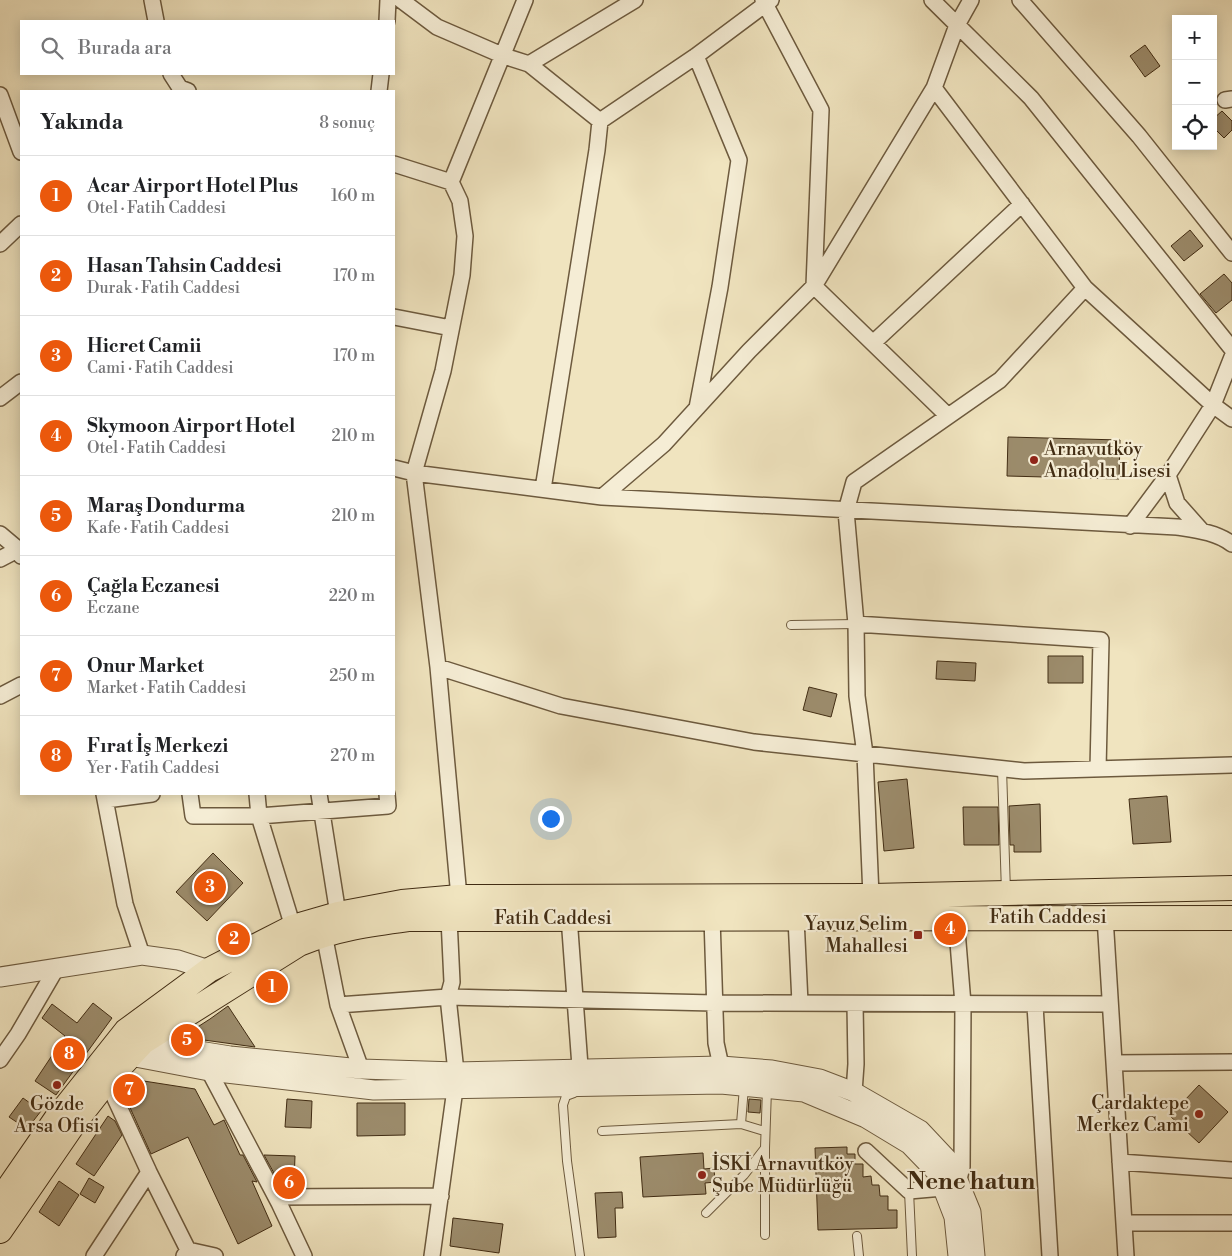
<!DOCTYPE html>
<html lang="tr">
<meta charset="utf-8">
<style>
:root{--surface:#fff;--page:#f2f2f2;--text:#202124;--muted:#757577;--line:#e0e0e0;--accent:#ea580c}
body{margin:0;font-family:"Libre Bodoni",serif;background:var(--page);color:var(--text)}
.controls{position:absolute;right:15px;top:15px;display:grid;overflow:hidden;border-radius:0px;box-shadow:0 2px 12px #0003}
.controls button{width:45px;height:45px;display:grid;place-items:center;padding:0;border:0;border-bottom:1px solid var(--line);background:var(--surface);color:var(--text);font:25px sans-serif}
.you{position:absolute;left:550px;top:818px;width:18px;height:18px;margin:-12px;border:4px solid #fff;border-radius:50%;background:#1a73e8;box-shadow:0 0 0 8px #1a73e833}
.badge{display:grid;place-items:center;width:32px;height:32px;border-radius:50%;background:var(--accent);color:#fff;font-size:16px;font-weight:700}
.pin{position:absolute;translate:-50% -50%;border:2px solid #fff;box-shadow:0 1px 5px #0006}
.list{margin:0;padding:0;list-style:none}
h2{display:flex;justify-content:space-between;align-items:center;height:65px;margin:0;padding:0 20px;font-size:21px}
h2 small{font-size:16px;font-weight:400;color:var(--muted)}
.list li{display:grid;grid-template-columns:32px 1fr auto;gap:15px;align-items:center;box-sizing:border-box;height:80px;padding:0 20px;border-top:1px solid var(--line)}
.list b{display:block;font-size:19px;white-space:nowrap}
.list p{margin:0;font-size:16px;white-space:nowrap;color:var(--muted)}
.list em{font-size:16px;font-style:normal;color:var(--muted)}
.icon{flex:none;width:28px;height:28px;fill:none;stroke:currentColor;stroke-width:2;stroke-linecap:round;stroke-linejoin:round}
.map{position:relative;flex:none;width:1232px;height:1256px;overflow:hidden}
.search{position:absolute;background:var(--surface);box-shadow:0 2px 12px #0003;left:20px;top:20px;width:375px;height:55px;display:flex;align-items:center;gap:12px;box-sizing:border-box;padding:0 18px;border-radius:0px;color:var(--muted);font-size:19px}
.panel{position:absolute;background:var(--surface);box-shadow:0 2px 12px #0003;left:20px;top:90px;width:375px;height:705px;border-radius:0px}
.map>svg:first-child{display:block}
</style>
<div class="map">
<svg width="1232" height="1256" viewBox="0 0 1232 1256">
<rect width="100%" height="100%" fill="#f0e4bf"/>
<filter id="stains"><feTurbulence type="fractalNoise" baseFrequency=".004" numOctaves="4"/><feColorMatrix values="0 0 0 0 .2 0 0 0 0 .09 0 0 0 0 .02 0 0 0 .5 -.17"/></filter>
<radialGradient id="worn" r=".72"><stop offset=".6" stop-color="#630" stop-opacity="0"/><stop offset="1" stop-color="#630" stop-opacity=".3"/></radialGradient>
<path fill="#9c8c6c" stroke="#412c13" d="M 1145,45 L 1160,66 L 1145,77 L 1130,56 Z
M 1222,111 L 1232,121 L 1232,130 L 1224,138 L 1213,127 L 1213,119 Z
M 1190,230 L 1203,246 L 1184,261 L 1171,246 Z
M 1224,274 L 1232,283 L 1232,300 L 1216,313 L 1200,294 Z
M 1008,437 L 1120,440 L 1119,479 L 1007,476 Z
M 1048,656 L 1083,656 L 1083,683 L 1048,683 Z
M 937,661 L 976,663 L 975,681 L 936,679 Z
M 809,687 L 837,694 L 831,717 L 803,710 Z
M 907,779 L 914,848 L 884,851 L 878,782 Z
M 1167,796 L 1171,842 L 1133,844 L 1129,799 Z
M 1040,804 L 1041,852 L 1014,852 L 1014,845 L 1010,845 L 1009,806 Z
M 963,807 L 998,807 L 999,845 L 964,845 Z
M 213,853 L 243,883 L 207,921 L 176,892 Z
M 93,1003 L 112,1018 L 56,1095 L 35,1081 L 65,1036 L 42,1018 L 52,1004 L 77,1023 Z
M 228,1006 L 255,1047 L 182,1037 L 210,1019 Z
M 131,1079 L 195,1089 L 214,1125 L 224,1120 L 240,1155 L 243,1155 L 257,1182 L 252,1181 L 272,1226 L 238,1244 L 188,1137 L 151,1154 L 122,1090 Z
M 1199,1085 L 1228,1112 L 1199,1143 L 1170,1116 Z
M 23,1098 L 41,1111 L 27,1129 L 9,1117 Z
M 287,1099 L 312,1101 L 311,1128 L 285,1127 Z
M 749,1099 L 761,1100 L 760,1113 L 748,1112 Z
M 357,1103 L 405,1103 L 405,1135 L 357,1136 Z
M 108,1116 L 115,1121 L 122,1135 L 94,1176 L 76,1164 Z
M 847,1147 L 847,1154 L 855,1154 L 855,1164 L 863,1164 L 863,1177 L 871,1176 L 872,1185 L 879,1185 L 880,1196 L 888,1196 L 888,1210 L 897,1210 L 897,1228 L 818,1230 L 815,1148 Z
M 703,1153 L 704,1169 L 714,1168 L 715,1182 L 705,1183 L 706,1194 L 643,1197 L 640,1157 Z
M 264,1155 L 295,1156 L 294,1183 L 290,1183 L 290,1186 L 280,1184 Z
M 89,1178 L 104,1187 L 95,1203 L 80,1194 Z
M 59,1181 L 79,1195 L 59,1226 L 39,1212 Z
M 622,1192 L 623,1208 L 615,1208 L 616,1237 L 598,1238 L 595,1193 Z
M 453,1218 L 503,1224 L 499,1253 L 450,1246 Z"/>
<g fill="none" stroke-linecap="round" stroke-linejoin="round">
<defs>
<path id="service" d="M 791,625 L 856,624
M 1002,769 L 1006,892
M 574,1093 L 566,1096 L 563,1105 L 567,1161 L 580,1256
M 741,1124 L 764,1131
M 602,1131 L 741,1124 L 744,1087
M 765,1148 L 765,1235
M 909,1191 L 912,1256
M 706,1213 L 744,1175 L 765,1148 L 767,1089
M 857,1236 L 859,1256"/>
<path id="minor" d="M 152,0 L 156,21
M 401,0 L 437,27 L 504,56 L 529,64 L 600,121 L 597,150 L 543,489
M 763,0 L 821,110 L 814,286 L 948,416
M 932,0 L 1031,98 L 1232,349
M 1020,0 L 1139,136 L 1232,253
M 387,21 L 388,0
M 696,56 L 739,160 L 720,287 L 697,408
M 529,64 L 635,0
M 171,74 L 180,88 L 188,91
M 934,88 L 1085,288 L 1213,405 L 1232,419
M 379,91 L 381,74
M 0,95 L 21,152
M 1225,100 L 1232,99
M 600,121 L 696,56 L 771,0
M 394,164 L 451,182
M 0,244 L 21,224
M 394,317 L 451,328
M 873,343 L 1022,204
M 0,398 L 21,382
M 394,468 L 414,473 L 602,497 L 1177,527 C 1196,530 1216,532 1232,544
M 1168,475 L 1177,503 L 1201,530
M 602,497 L 664,444 L 749,351 L 814,286 L 934,88 L 957,25 L 971,0
M 1130,526 L 1168,475 L 1213,405 L 1232,357
M 0,534 L 19,550 L 21,556
M 0,559 L 21,548
M 856,624 L 1101,640 L 1098,769
M 438,667 L 561,706 L 754,742 L 1024,771 L 1232,765
M 0,696 L 21,685
M 104,794 L 125,904 L 142,955
M 190,794 L 193,816 L 259,816 L 388,806 L 387,794
M 257,794 L 259,816 L 293,927
M 319,794 L 338,914
M 106,800 L 152,794
M 871,896 L 865,754 L 857,696 L 856,624 L 846,511 L 854,482 L 1000,380 L 1085,288
M 459,897 L 438,667 L 414,473 L 443,371 L 462,275 L 465,236 L 460,201 L 451,182 L 525,0
M 569,917 L 581,1080
M 1105,917 L 1126,1256
M 712,918 L 716,1043 L 721,1066
M 796,918 L 800,1003
M 449,919 L 452,982 L 448,997 L 456,1072
M 324,934 L 338,1005 L 361,1069
M 338,1005 L 448,997 L 714,1003 L 1109,1004
M 1035,1005 L 1050,1256
M 0,1060 L 18,1034 L 56,969
M 1114,1063 L 1232,1062
M 209,1071 L 279,1203 L 304,1256
M 107,1081 L 149,1172 L 188,1250 L 184,1256
M 854,1092 L 856,1064 L 855,1004
M 866,1151 L 909,1191 L 943,1188 L 959,1179 L 962,1167 L 963,1004 L 956,918
M 1120,1162 L 1232,1170
M 276,1197 L 441,1196
M 1124,1223 L 1232,1223
M 188,1250 L 215,1256
M 94,1256 L 149,1172
M 432,1256 L 455,1089"/>
<path id="tertiary" d="M 0,977 L 142,955 L 178,960 L 209,970
M 138,1038 L 143,1042 L 230,1056 L 361,1069 L 456,1072 L 721,1066 L 772,1070 L 820,1079 L 854,1092 L 920,1130 L 951,1163 L 971,1212 L 975,1256
M 121,1052 L 130,1056 L 209,1071 L 374,1090 L 721,1084 L 804,1092 L 866,1118 L 909,1144 L 937,1173 L 954,1217 L 958,1256"/>
<path id="primary" d="M 0,1200 L 56,1119 L 126,1031 L 209,970 L 293,927 L 338,914 L 402,902 L 459,897 L 871,896 L 1232,888
M 0,1231 L 75,1122 L 107,1081 L 143,1042 L 299,944 C 335,929 370,924 408,919 L 1232,918"/>
</defs>
<use href="#service" stroke="#6d5a3e" stroke-width="10"/>
<use href="#minor" stroke="#6d5a3e" stroke-width="18"/>
<use href="#tertiary" stroke="#6d5a3e" stroke-width="21"/>
<use href="#primary" stroke="#412c13" stroke-width="26"/>
<use href="#service" stroke="#f5edd5" stroke-width="8"/>
<use href="#minor" stroke="#f5edd5" stroke-width="15"/>
<use href="#tertiary" stroke="#f5edd5" stroke-width="19"/>
<use href="#primary" stroke="#f0e4bf" stroke-width="24"/>
</g>
<g fill="#8f2418" stroke="#f5edd5" stroke-width="2">
<circle cx="1034" cy="460" r="5"/>
<rect x="913" y="930" width="10" height="10" rx="2.5"/>
<circle cx="57" cy="1085" r="5"/>
<circle cx="1199" cy="1114" r="5"/>
<circle cx="702" cy="1175" r="5"/>
</g>
<g text-anchor="middle" dominant-baseline="central" stroke-width="4.5" stroke-linejoin="round" paint-order="stroke">
<g font-size="19" fill="#412c13" stroke="#f5edd5" text-anchor="start">
<text x="1044" y="449">Arnavutköy<tspan x="1044" dy="22">Anadolu Lisesi</tspan></text>
<text x="908" y="924" text-anchor="end">Yavuz Selim<tspan x="908" dy="22">Mahallesi</tspan></text>
<text x="1189" y="1103" text-anchor="end">Çardaktepe<tspan x="1189" dy="22">Merkez Cami</tspan></text>
<text x="57" y="1104" text-anchor="middle">Gözde<tspan x="57" dy="22">Arsa Ofisi</tspan></text>
<text x="712" y="1164">İSKİ Arnavutköy<tspan x="712" dy="22">Şube Müdürlüğü</tspan></text>
</g>
<g font-size="19" fill="#412c13" stroke="#f5edd5">
<text x="1048" y="917">Fatih Caddesi</text>
<text x="553" y="918">Fatih Caddesi</text>
</g>
<g font-size="24" font-weight="bold" fill="#412c13" stroke="#f5edd5">
<text x="971" y="1182">Nene hatun</text>
</g>
</g>
<rect width="100%" height="100%" filter="url(#stains)"/>
<rect width="100%" height="100%" fill="url(#worn)"/>
</svg>
<div class="controls">
<button>+</button>
<button>−</button>
<button><svg class="icon" aria-label="locate" viewBox="0 0 24 24"><circle cx="12" cy="12" r="6"/><path d="M12 2v4M12 18v4M2 12h4M18 12h4"/></svg></button>
</div>
<div class="you"></div>
<div class="pin badge" style="left:272px;top:987px">1</div>
<div class="pin badge" style="left:234px;top:939px">2</div>
<div class="pin badge" style="left:210px;top:887px">3</div>
<div class="pin badge" style="left:950px;top:929px">4</div>
<div class="pin badge" style="left:187px;top:1040px">5</div>
<div class="pin badge" style="left:289px;top:1183px">6</div>
<div class="pin badge" style="left:129px;top:1090px">7</div>
<div class="pin badge" style="left:69px;top:1054px">8</div>
<div class="search"><svg class="icon" aria-label="search" viewBox="0 0 24 24"><circle cx="10" cy="10" r="6"/><path d="M15 15l6 6"/></svg>Burada ara</div>
<section class="panel">
<h2>Yakında<small>8 sonuç</small></h2>
<ul class="list">
<li><span class="badge">1</span><div><b>Acar Airport Hotel Plus</b><p>Otel · Fatih Caddesi</p></div><em>160 m</em></li>
<li><span class="badge">2</span><div><b>Hasan Tahsin Caddesi</b><p>Durak · Fatih Caddesi</p></div><em>170 m</em></li>
<li><span class="badge">3</span><div><b>Hicret Camii</b><p>Cami · Fatih Caddesi</p></div><em>170 m</em></li>
<li><span class="badge">4</span><div><b>Skymoon Airport Hotel</b><p>Otel · Fatih Caddesi</p></div><em>210 m</em></li>
<li><span class="badge">5</span><div><b>Maraş Dondurma</b><p>Kafe · Fatih Caddesi</p></div><em>210 m</em></li>
<li><span class="badge">6</span><div><b>Çağla Eczanesi</b><p>Eczane</p></div><em>220 m</em></li>
<li><span class="badge">7</span><div><b>Onur Market</b><p>Market · Fatih Caddesi</p></div><em>250 m</em></li>
<li><span class="badge">8</span><div><b>Fırat İş Merkezi</b><p>Yer · Fatih Caddesi</p></div><em>270 m</em></li>
</ul>
</section>
</div>
